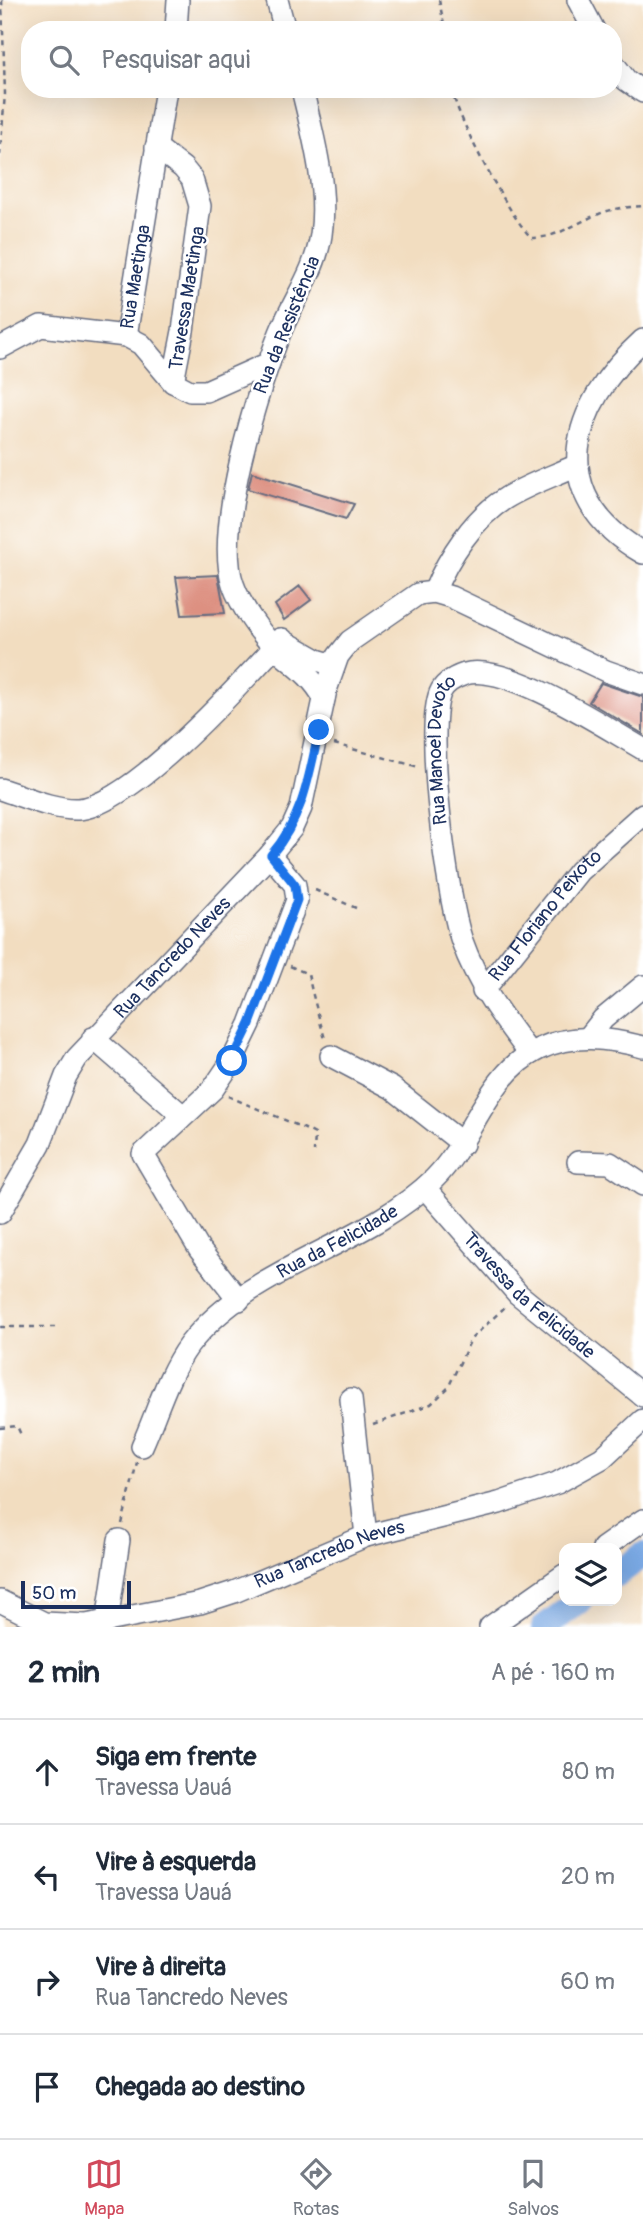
<!DOCTYPE html>
<html lang="pt">
<meta charset="utf-8">
<style>
:root{--surface:#fff;--page:#f2f2f3;--text:#1f2937;--muted:#747a83;--line:#e0e1e3;--accent:#d1495b}
body{margin:0;font-family:Pangolin,sans-serif;background:var(--page);color:var(--text)}
.controls{position:absolute;right:21px;bottom:21px;display:grid;overflow:hidden;border-radius:14px;box-shadow:0 7px 28px #0002}
.controls button{width:63px;height:63px;display:grid;place-items:center;padding:0;border:0;border-bottom:2px solid var(--line);background:var(--surface);color:var(--text);font:35px sans-serif}
.scale{position:absolute;left:21px;bottom:18px;width:110px;box-sizing:border-box;padding-left:7px;border:4px solid #1b2f5e;border-top:0;font-size:19px;line-height:24px;white-space:nowrap;color:#1b2f5e;-webkit-text-stroke:5px #fff;paint-order:stroke}
.stop{position:absolute;width:21px;height:21px;margin:-16px;border:5px solid #1a73e8;border-radius:50%;background:#fff}
.stop.end{background:#1a73e8;border-color:#fff;box-shadow:0 2px 7px #0008}
.list{margin:0;padding:0;list-style:none}
h2{display:flex;justify-content:space-between;align-items:center;height:91px;margin:0;padding:0 28px;font-size:30px}
h2 small{font-size:23px;font-weight:400;color:var(--muted)}
.list li{display:grid;grid-template-columns:46px 1fr auto;gap:21px;align-items:center;box-sizing:border-box;height:105px;padding:0 28px;border-top:2px solid var(--line)}
.list b{display:block;font-size:26px;white-space:nowrap}
.list p{margin:0;font-size:23px;white-space:nowrap;color:var(--muted)}
.list em{font-size:23px;font-style:normal;color:var(--muted)}
.icon{flex:none;width:38px;height:38px;fill:none;stroke:currentColor;stroke-width:2;stroke-linecap:round;stroke-linejoin:round}
.map{position:relative;flex:none;width:643px;height:1627px;overflow:hidden}
.search{position:absolute;background:var(--surface);box-shadow:0 7px 28px #0002;left:21px;right:21px;top:21px;height:77px;display:flex;align-items:center;gap:18px;box-sizing:border-box;padding:0 24px;border-radius:28px;color:var(--muted);font-size:26px}
.sheet{height:511px;background:var(--surface)}
nav{display:flex;justify-content:space-around;align-items:center;box-sizing:border-box;height:98px;border-top:2px solid var(--line);background:var(--surface);font-size:19px;color:var(--muted)}
nav a{display:grid;justify-items:center;gap:4px}
nav .on{color:var(--accent)}
.map>svg:first-child{display:block}
</style>
<div class="map">
<svg width="643" height="1627" viewBox="0 0 643 1627">
<rect width="100%" height="100%" fill="#fff"/>
<filter id="ink" filterUnits="userSpaceOnUse"><feTurbulence type="fractalNoise" baseFrequency=".0143" numOctaves="2"/><feDisplacementMap in="SourceGraphic" scale="14" xChannelSelector="R" yChannelSelector="G"/><feConvolveMatrix kernelMatrix="1 2 1 2 8 2 1 2 1" color-interpolation-filters="sRGB"/></filter>
<filter id="wash" filterUnits="userSpaceOnUse"><feTurbulence type="fractalNoise" baseFrequency=".00686" numOctaves="4" result="noise"/><feDisplacementMap in="SourceGraphic" scale="28" xChannelSelector="R" yChannelSelector="G"/><feGaussianBlur stdDeviation="1.57" result="paint"/><feColorMatrix in="noise" values="0 0 0 0 0 0 0 0 0 0 0 0 0 0 0 0 0 1.4 0 .05"/><feComposite in="paint" operator="in"/></filter>
<g filter="url(#wash)">
<rect width="100%" height="100%" fill="#f2ddc0"/>
<g fill="none" stroke-linecap="round" stroke-linejoin="round">
<path stroke="#79a8e3" stroke-width="26" d="M 617,1574 L 643,1555
M 544,1627 L 580,1601"/>
</g>
<g id="blocks">
<path fill="#dd9081" d="M 252,472 L 354,504 L 346,519 L 248,489 Z
M 218,575 L 225,613 L 182,615 L 176,577 Z
M 300,586 L 311,600 L 284,620 L 275,605 Z
M 601,683 L 643,697 L 643,734 L 589,702 Z"/>
</g>
</g>
<g filter="url(#ink)">
<use href="#blocks" fill-opacity="0" stroke="#666c80" stroke-width="2"/>
<g fill="none" stroke-linecap="round" stroke-linejoin="round">
<defs>
<g id="minor">
<path d="M 277,0 L 285,30"/>
<path d="M 578,0 L 594,30"/>
<path d="M 176,30 L 178,0"/>
<path d="M 613,63 L 626,80 L 643,92"/>
<path d="M 302,89 C 313,135 328,188 321,235 C 316,270 293,301 280,333 C 258,388 214,529 233,584 C 240,605 261,635 277,650 C 296,666 312,676 324,698"/>
<path d="M 156,147 L 183,168 L 192,179 L 200,206 L 183,331 L 173,382"/>
<path id="s1" d="M 126,336 L 166,89"/>
<path d="M 643,340 C 570,406 543,495 643,553"/>
<path d="M 0,348 L 41,326 L 126,336 L 141,344 L 173,382 L 190,391 L 206,391 L 269,363"/>
<path d="M 434,592 C 448,558 474,517 506,498 C 527,485 553,476 575,466"/>
<path d="M 280,639 L 317,660 L 334,665"/>
<path d="M 0,789 C 23,796 53,810 78,809 C 132,806 244,680 282,639"/>
<path id="s2" d="M 483,991 L 579,871 L 643,814"/>
<path d="M 93,1038 L 183,1116"/>
<path d="M 588,1038 L 603,1019 L 643,986"/>
<path id="s3" d="M 530,1054 C 503,1018 477,984 462,941 C 447,898 425,732 440,693 C 444,683 456,677 465,674 C 507,662 604,727 643,749"/>
<path d="M 331,1056 L 392,1088 L 463,1144"/>
<path d="M 578,1162 L 610,1163 L 643,1185"/>
<path id="s4" d="M 425,1188 L 518,1294 L 643,1396"/>
<path id="s5" d="M 0,1213 L 40,1144 L 66,1076 L 77,1058 L 270,855 L 292,828 L 301,808 L 326,690 L 338,656 L 350,641 L 418,594 L 434,592 L 451,597 L 606,671 L 643,684"/>
<path d="M 239,1300 L 199,1249 L 143,1154 L 213,1089 L 232,1061 L 250,1024 L 297,900 L 295,885 L 270,855"/>
<path d="M 351,1399 L 366,1536"/>
<path id="s6" d="M 142,1446 C 157,1413 167,1375 189,1345 C 251,1265 363,1248 434,1179 C 473,1141 487,1073 539,1049 C 573,1033 609,1038 643,1047"/>
<path d="M 603,1548 L 643,1520"/>
<path id="s7" d="M 0,1601 L 44,1623 L 86,1625 L 200,1603 L 234,1592 L 366,1536 L 499,1503 L 557,1483 L 602,1458 L 643,1420"/>
<path d="M 107,1622 L 119,1540"/>
<path d="M 490,1627 L 564,1575"/>
</g>
</defs>
<use href="#minor" stroke="#666c80" stroke-width="24"/>
<path stroke="#666c80" stroke-width="2.5" stroke-dasharray="5 5" stroke-linecap="butt" d="M 439,0 L 445,30
M 452,89 C 455,115 512,221 532,238 C 558,238 575,223 599,214 C 613,208 628,207 643,206
M 0,155 L 5,94 L 2,0
M 334,744 L 419,767
M 315,890 L 356,908
M 290,966 L 308,974 C 313,997 319,1018 325,1039
M 228,1096 C 258,1110 286,1119 315,1134 L 314,1152
M 0,1327 L 57,1327
M 373,1425 L 431,1404 L 448,1388 L 471,1339 L 505,1307
M 0,1428 L 17,1426 L 22,1437
M 122,1524 L 137,1462"/>
<use href="#minor" stroke="#fff" stroke-width="21"/>
</g>
</g>
<g fill="none" stroke-linecap="round" stroke-linejoin="round" filter="url(#ink)">
<path stroke="#1a73e8" stroke-width="9" d="M 232,1061 L 250,1024 L 297,900 L 295,885 L 271,855 C 303,818 309,777 319,730"/>
</g>
<g text-anchor="middle" dominant-baseline="central" stroke-width="5" stroke-linejoin="round" paint-order="stroke">
<g font-size="19" fill="#1b2f5e" stroke="#fff">
<text stroke="none"><textPath href="#s1" startOffset="60">Rua Maetinga</textPath></text>
<text transform="translate(187 298) rotate(-81)">Travessa Maetinga</text>
<text transform="translate(287 325) rotate(-68)">Rua da Resistência</text>
<text stroke="none"><textPath href="#s3" startOffset="327">Rua Manoel Devoto</textPath></text>
<text stroke="none"><textPath href="#s2" startOffset="98">Rua Floriano Peixoto</textPath></text>
<text stroke="none"><textPath href="#s5" startOffset="312">Rua Tancredo Neves</textPath></text>
<text stroke="none"><textPath href="#s6" startOffset="294">Rua da Felicidade</textPath></text>
<text stroke="none"><textPath href="#s4" startOffset="150">Travessa da Felicidade</textPath></text>
<text stroke="none"><textPath href="#s7" startOffset="346">Rua Tancredo Neves</textPath></text>
</g>
</g>
</svg>
<div class="controls">
<button><svg class="icon" aria-label="layers" viewBox="0 0 24 24"><path d="M12 4l9 5-9 5-9-5zM3 14l9 5 9-5"/></svg></button>
</div>
<div class="scale">50 m</div>
<div class="stop" style="left:232px;top:1061px"></div>
<div class="stop end" style="left:319px;top:730px"></div>
<div class="search"><svg class="icon" aria-label="search" viewBox="0 0 24 24"><circle cx="10" cy="10" r="6"/><path d="M15 15l6 6"/></svg>Pesquisar aqui</div>
</div>
<section class="sheet">
<h2>2 min<small>A pé · 160 m</small></h2>
<ul class="list">
<li><svg class="icon" aria-label="ahead" viewBox="0 0 24 24"><path d="M12 20V5M6 11l6-6 6 6"/></svg><div><b>Siga em frente</b><p>Travessa Uauá</p></div><em>80 m</em></li>
<li><svg class="icon" aria-label="left" viewBox="0 0 24 24"><path d="M17 20v-9H6M10 6l-5 5 5 5"/></svg><div><b>Vire à esquerda</b><p>Travessa Uauá</p></div><em>20 m</em></li>
<li><svg class="icon" aria-label="right" viewBox="0 0 24 24"><path d="M7 20v-9h11M14 6l5 5-5 5"/></svg><div><b>Vire à direita</b><p>Rua Tancredo Neves</p></div><em>60 m</em></li>
<li><svg class="icon" aria-label="arrive" viewBox="0 0 24 24"><path d="M6 21V4h12l-3 4 3 4H6"/></svg><div><b>Chegada ao destino</b></div></li>
</ul>
</section>
<nav>
<a class="on"><svg class="icon" aria-label="map" viewBox="0 0 24 24"><path d="M3 6l6-2 6 2 6-2v14l-6 2-6-2-6 2zM9 4v14M15 6v14"/></svg>Mapa</a>
<a><svg class="icon" aria-label="directions" viewBox="0 0 24 24"><path d="M12 3l9 9-9 9-9-9zM9 14v-3h6M13 9l2 2-2 2"/></svg>Rotas</a>
<a><svg class="icon" aria-label="saved" viewBox="0 0 24 24"><path d="M7 4h10v16l-5-4-5 4z"/></svg>Salvos</a>
</nav>
